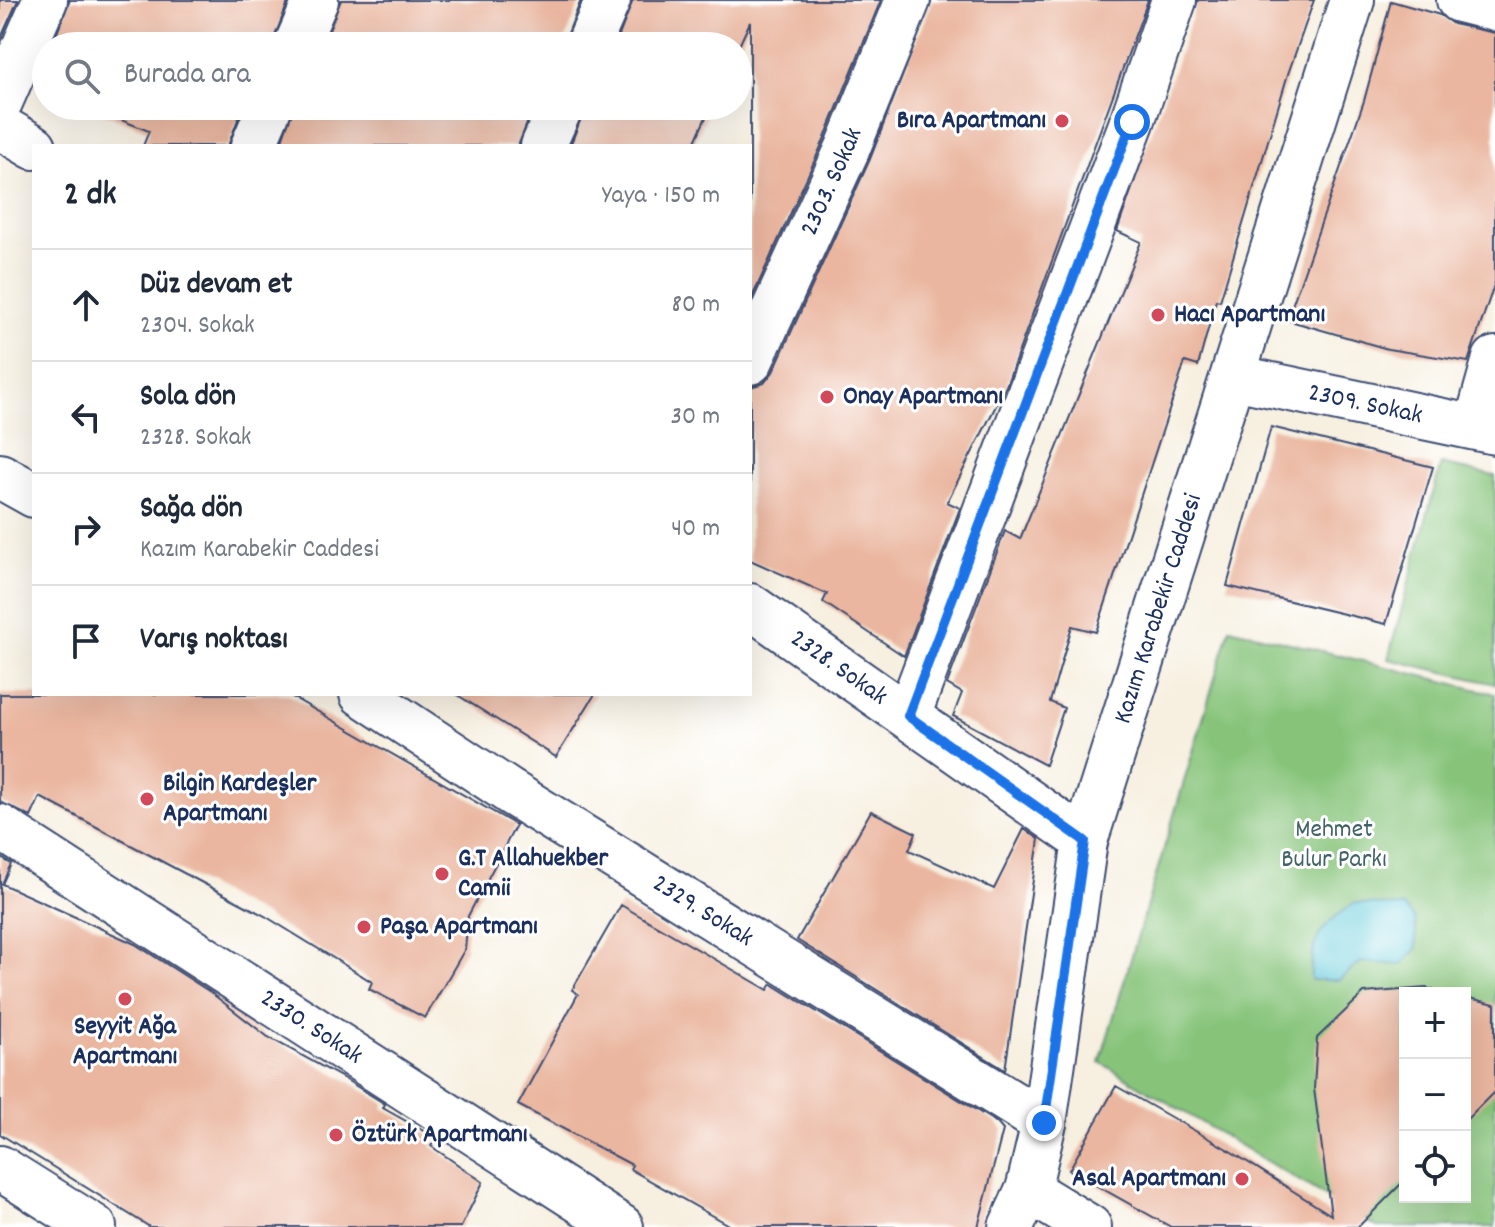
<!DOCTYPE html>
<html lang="tr">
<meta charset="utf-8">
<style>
:root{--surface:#fff;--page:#f6f6f7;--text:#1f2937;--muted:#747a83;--line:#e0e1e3}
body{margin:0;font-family:Dekko,sans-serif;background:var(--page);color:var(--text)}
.controls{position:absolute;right:24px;bottom:24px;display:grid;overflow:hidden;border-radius:0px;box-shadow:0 8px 32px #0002}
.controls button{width:72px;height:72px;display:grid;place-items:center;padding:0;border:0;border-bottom:2px solid var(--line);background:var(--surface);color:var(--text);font:40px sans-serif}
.stop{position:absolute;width:24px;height:24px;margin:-18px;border:6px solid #1a73e8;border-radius:50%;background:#fff}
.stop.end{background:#1a73e8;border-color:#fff;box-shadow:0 2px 8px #0008}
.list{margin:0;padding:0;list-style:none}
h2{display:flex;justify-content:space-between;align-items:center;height:104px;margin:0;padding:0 32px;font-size:34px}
h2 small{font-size:26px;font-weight:400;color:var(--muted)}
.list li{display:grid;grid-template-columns:52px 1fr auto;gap:24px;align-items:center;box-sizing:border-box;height:112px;padding:0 32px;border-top:2px solid var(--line)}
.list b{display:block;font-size:30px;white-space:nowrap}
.list p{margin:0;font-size:26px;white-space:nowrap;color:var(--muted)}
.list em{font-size:26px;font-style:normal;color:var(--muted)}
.icon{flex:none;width:44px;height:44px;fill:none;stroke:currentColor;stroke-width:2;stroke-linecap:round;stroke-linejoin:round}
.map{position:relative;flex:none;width:1495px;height:1227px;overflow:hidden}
.search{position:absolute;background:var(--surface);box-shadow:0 8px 32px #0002;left:32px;top:32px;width:720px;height:88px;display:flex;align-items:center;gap:20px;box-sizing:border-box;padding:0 28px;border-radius:44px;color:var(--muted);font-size:30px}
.panel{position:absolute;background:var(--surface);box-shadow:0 8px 32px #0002;left:32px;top:144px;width:720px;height:552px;border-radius:0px}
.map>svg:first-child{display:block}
</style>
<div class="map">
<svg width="1495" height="1227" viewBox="0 0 1495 1227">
<rect width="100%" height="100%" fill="#fff"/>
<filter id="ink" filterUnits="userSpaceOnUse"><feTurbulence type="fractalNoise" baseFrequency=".0125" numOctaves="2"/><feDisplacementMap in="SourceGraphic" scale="16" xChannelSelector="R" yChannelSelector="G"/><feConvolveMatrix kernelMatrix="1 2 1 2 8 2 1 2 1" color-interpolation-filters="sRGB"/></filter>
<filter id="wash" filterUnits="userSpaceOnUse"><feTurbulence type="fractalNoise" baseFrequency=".006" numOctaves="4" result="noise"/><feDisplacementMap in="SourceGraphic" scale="32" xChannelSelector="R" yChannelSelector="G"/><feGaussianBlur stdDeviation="1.8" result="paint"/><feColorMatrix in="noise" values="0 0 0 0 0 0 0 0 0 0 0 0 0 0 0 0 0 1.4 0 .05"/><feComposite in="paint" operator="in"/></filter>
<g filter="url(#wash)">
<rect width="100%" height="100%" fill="#f7f0e0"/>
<path fill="#87c47a" stroke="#517a6c" stroke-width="2" fill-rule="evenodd" d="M 1441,464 L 1495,476 L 1495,684 L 1388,659 Z
M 1230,628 L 1495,694 L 1495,1227 L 1377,1227 L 1100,1062 ZM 1405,993 L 1465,993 L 1465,1197 L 1405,1197 Z"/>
<path fill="#5ec9d9" stroke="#3c7c9c" stroke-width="2" d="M 1354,903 L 1404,907 L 1415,919 L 1417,949 L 1401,965 L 1361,962 L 1339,980 L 1311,980 C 1310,939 1320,926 1354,903 Z"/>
<g id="blocks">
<path fill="#eab69f" d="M 0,0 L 18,0 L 0,40 Z
M 70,0 L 289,0 L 271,46 L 52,46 Z
M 341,0 L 581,0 L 563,46 L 323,46 Z
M 633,0 L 881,0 L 824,140 L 750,302 L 750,22 L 738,48 L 615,46 Z
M 932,0 L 1148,0 L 1006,386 L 947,502 L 960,508 L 904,656 L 823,602 L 827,594 L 750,560 L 750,387 L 764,383 L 773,372 L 870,159 Z
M 1198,0 L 1314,0 L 1288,74 L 1220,301 L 1216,300 L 1198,366 L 1185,362 L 1096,632 L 1072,626 L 1050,702 L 1064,708 L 1045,765 L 953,716 L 962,693 L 947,684 L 1005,531 L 1020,539 L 1141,242 L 1117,231 Z
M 1391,1 L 1440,15 L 1453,24 L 1495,33 L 1495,282 L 1468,362 L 1388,349 L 1287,320 L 1364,101 Z
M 86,106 L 243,106 L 228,146 L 143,146 L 149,131 Z
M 294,106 L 534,106 L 518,146 L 280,146 Z
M 586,106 L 711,106 L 693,146 L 570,146 Z
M 1271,427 L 1433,467 L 1386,624 L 1227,586 Z
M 0,694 L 287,694 L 516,825 L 468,916 L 465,949 L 425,1018 L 369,989 L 372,982 L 265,916 L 40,797 L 31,817 L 0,802 Z
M 456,694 L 595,694 L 556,757 Z
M 871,811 L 916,833 L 909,850 L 994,889 L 1024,829 L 1039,839 L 1005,1070 L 797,940 Z
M 0,857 L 11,864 L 2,884 L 135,944 L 210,992 L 268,1037 L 343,1078 L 385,1104 L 383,1108 L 436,1138 L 431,1146 L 483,1182 L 461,1227 L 150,1227 L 0,1134 Z
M 621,905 L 768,990 L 772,984 L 997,1123 L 1003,1130 L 978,1227 L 732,1227 L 630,1169 L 632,1165 L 518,1105 L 578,994 L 572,990 Z
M 1426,988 L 1446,993 L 1405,993 L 1405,1180 L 1358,1227 L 1171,1227 L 1069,1170 L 1116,1086 L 1227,1149 L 1331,1215 L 1314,1089 L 1317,1038 L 1364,993 Z
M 1465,997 L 1495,1004 L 1495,1091 L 1465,1121 Z"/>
</g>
</g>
<g filter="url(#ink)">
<use href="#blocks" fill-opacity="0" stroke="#3c4c72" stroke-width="2"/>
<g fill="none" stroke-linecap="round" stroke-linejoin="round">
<defs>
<g id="minor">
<path d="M 1459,0 L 1495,9"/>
<path d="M 296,46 L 316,0"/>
<path d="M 588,46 L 608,0"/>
<path d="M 0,102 L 45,0"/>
<path d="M 0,127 L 34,147"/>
<path d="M 253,146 L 270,106"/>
<path d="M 543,146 L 561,106"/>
<path id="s1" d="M 750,362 L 847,150 L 908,0"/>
<path id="s2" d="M 1234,377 L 1495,432"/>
<path d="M 1476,427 L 1495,359"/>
<path d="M 0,476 L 34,495"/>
<path id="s3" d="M 750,606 L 1085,841"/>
<path id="s4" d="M 362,694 L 510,792 L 1044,1123"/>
<path d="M 908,716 L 1132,122 L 1174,0"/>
<path id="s5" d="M 0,827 L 621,1227"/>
<path d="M 0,1168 L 94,1227"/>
<path d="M 1028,1190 L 1089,1227"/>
<path id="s6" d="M 1011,1227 L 1028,1190 L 1044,1123 L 1085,841 L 1352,0"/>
</g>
</defs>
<use href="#minor" stroke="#3c4c72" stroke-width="48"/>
<use href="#minor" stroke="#fff" stroke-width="44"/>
</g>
</g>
<g fill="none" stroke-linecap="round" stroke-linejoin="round" filter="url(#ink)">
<path stroke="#1a73e8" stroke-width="10" d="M 1044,1123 L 1085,841 L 908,716 L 1132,122"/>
</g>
<g fill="#d1495b" stroke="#fff" stroke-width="3">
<circle cx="1062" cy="121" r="8"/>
<circle cx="1158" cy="315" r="8"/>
<circle cx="827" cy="397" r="8"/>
<circle cx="147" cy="799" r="8"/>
<circle cx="442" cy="874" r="8"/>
<circle cx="364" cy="927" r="8"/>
<circle cx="125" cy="999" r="8"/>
<circle cx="336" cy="1135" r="8"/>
<circle cx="1242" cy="1179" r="8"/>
</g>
<g text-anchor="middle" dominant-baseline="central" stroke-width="6" stroke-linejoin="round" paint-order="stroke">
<g font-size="26" font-weight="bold" fill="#1b2f5e" stroke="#fff" text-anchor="start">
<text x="1046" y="121" text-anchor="end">Bıra Apartmanı</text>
<text x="1174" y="315">Hacı Apartmanı</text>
<text x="843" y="397">Onay Apartmanı</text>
<text x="163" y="784">Bilgin Kardeşler<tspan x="163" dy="30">Apartmanı</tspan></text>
<text x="458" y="859">G.T Allahuekber<tspan x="458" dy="30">Camii</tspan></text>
<text x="380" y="927">Paşa Apartmanı</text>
<text x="125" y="1027" text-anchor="middle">Seyyit Ağa<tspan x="125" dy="30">Apartmanı</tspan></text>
<text x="352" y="1135">Öztürk Apartmanı</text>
<text x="1226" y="1179" text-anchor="end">Asal Apartmanı</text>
</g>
<g font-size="26" fill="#1b2f5e" stroke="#fff">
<text stroke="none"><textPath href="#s1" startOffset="198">2303. Sokak</textPath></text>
<text stroke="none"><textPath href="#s2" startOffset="134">2309. Sokak</textPath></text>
<text stroke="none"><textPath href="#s6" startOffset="638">Kazım Karabekir Caddesi</textPath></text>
<text stroke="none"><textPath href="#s3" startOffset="108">2328. Sokak</textPath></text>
<text stroke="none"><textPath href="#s4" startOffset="404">2329. Sokak</textPath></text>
<text stroke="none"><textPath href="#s5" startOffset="370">2330. Sokak</textPath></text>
</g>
<g font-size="26" fill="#416368" stroke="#fff">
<text x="1334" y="830">Mehmet<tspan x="1334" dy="30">Bulur Parkı</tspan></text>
</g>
</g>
</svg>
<div class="controls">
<button>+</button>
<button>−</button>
<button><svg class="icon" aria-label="locate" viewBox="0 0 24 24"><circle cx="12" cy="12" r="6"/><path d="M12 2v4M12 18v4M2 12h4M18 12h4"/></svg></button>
</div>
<div class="stop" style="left:1132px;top:122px"></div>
<div class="stop end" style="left:1044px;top:1123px"></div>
<div class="search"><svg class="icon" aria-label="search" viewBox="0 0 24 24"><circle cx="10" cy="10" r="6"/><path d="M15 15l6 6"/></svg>Burada ara</div>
<section class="panel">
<h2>2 dk<small>Yaya · 150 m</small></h2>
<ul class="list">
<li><svg class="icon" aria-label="ahead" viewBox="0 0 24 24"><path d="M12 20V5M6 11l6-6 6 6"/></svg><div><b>Düz devam et</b><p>2304. Sokak</p></div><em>80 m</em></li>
<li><svg class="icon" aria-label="left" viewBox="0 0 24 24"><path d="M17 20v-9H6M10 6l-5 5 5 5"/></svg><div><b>Sola dön</b><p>2328. Sokak</p></div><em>30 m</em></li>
<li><svg class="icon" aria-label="right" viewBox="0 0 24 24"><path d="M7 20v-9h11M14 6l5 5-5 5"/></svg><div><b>Sağa dön</b><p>Kazım Karabekir Caddesi</p></div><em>40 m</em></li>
<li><svg class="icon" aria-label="arrive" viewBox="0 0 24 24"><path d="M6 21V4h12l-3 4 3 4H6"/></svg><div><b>Varış noktası</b></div></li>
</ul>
</section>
</div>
